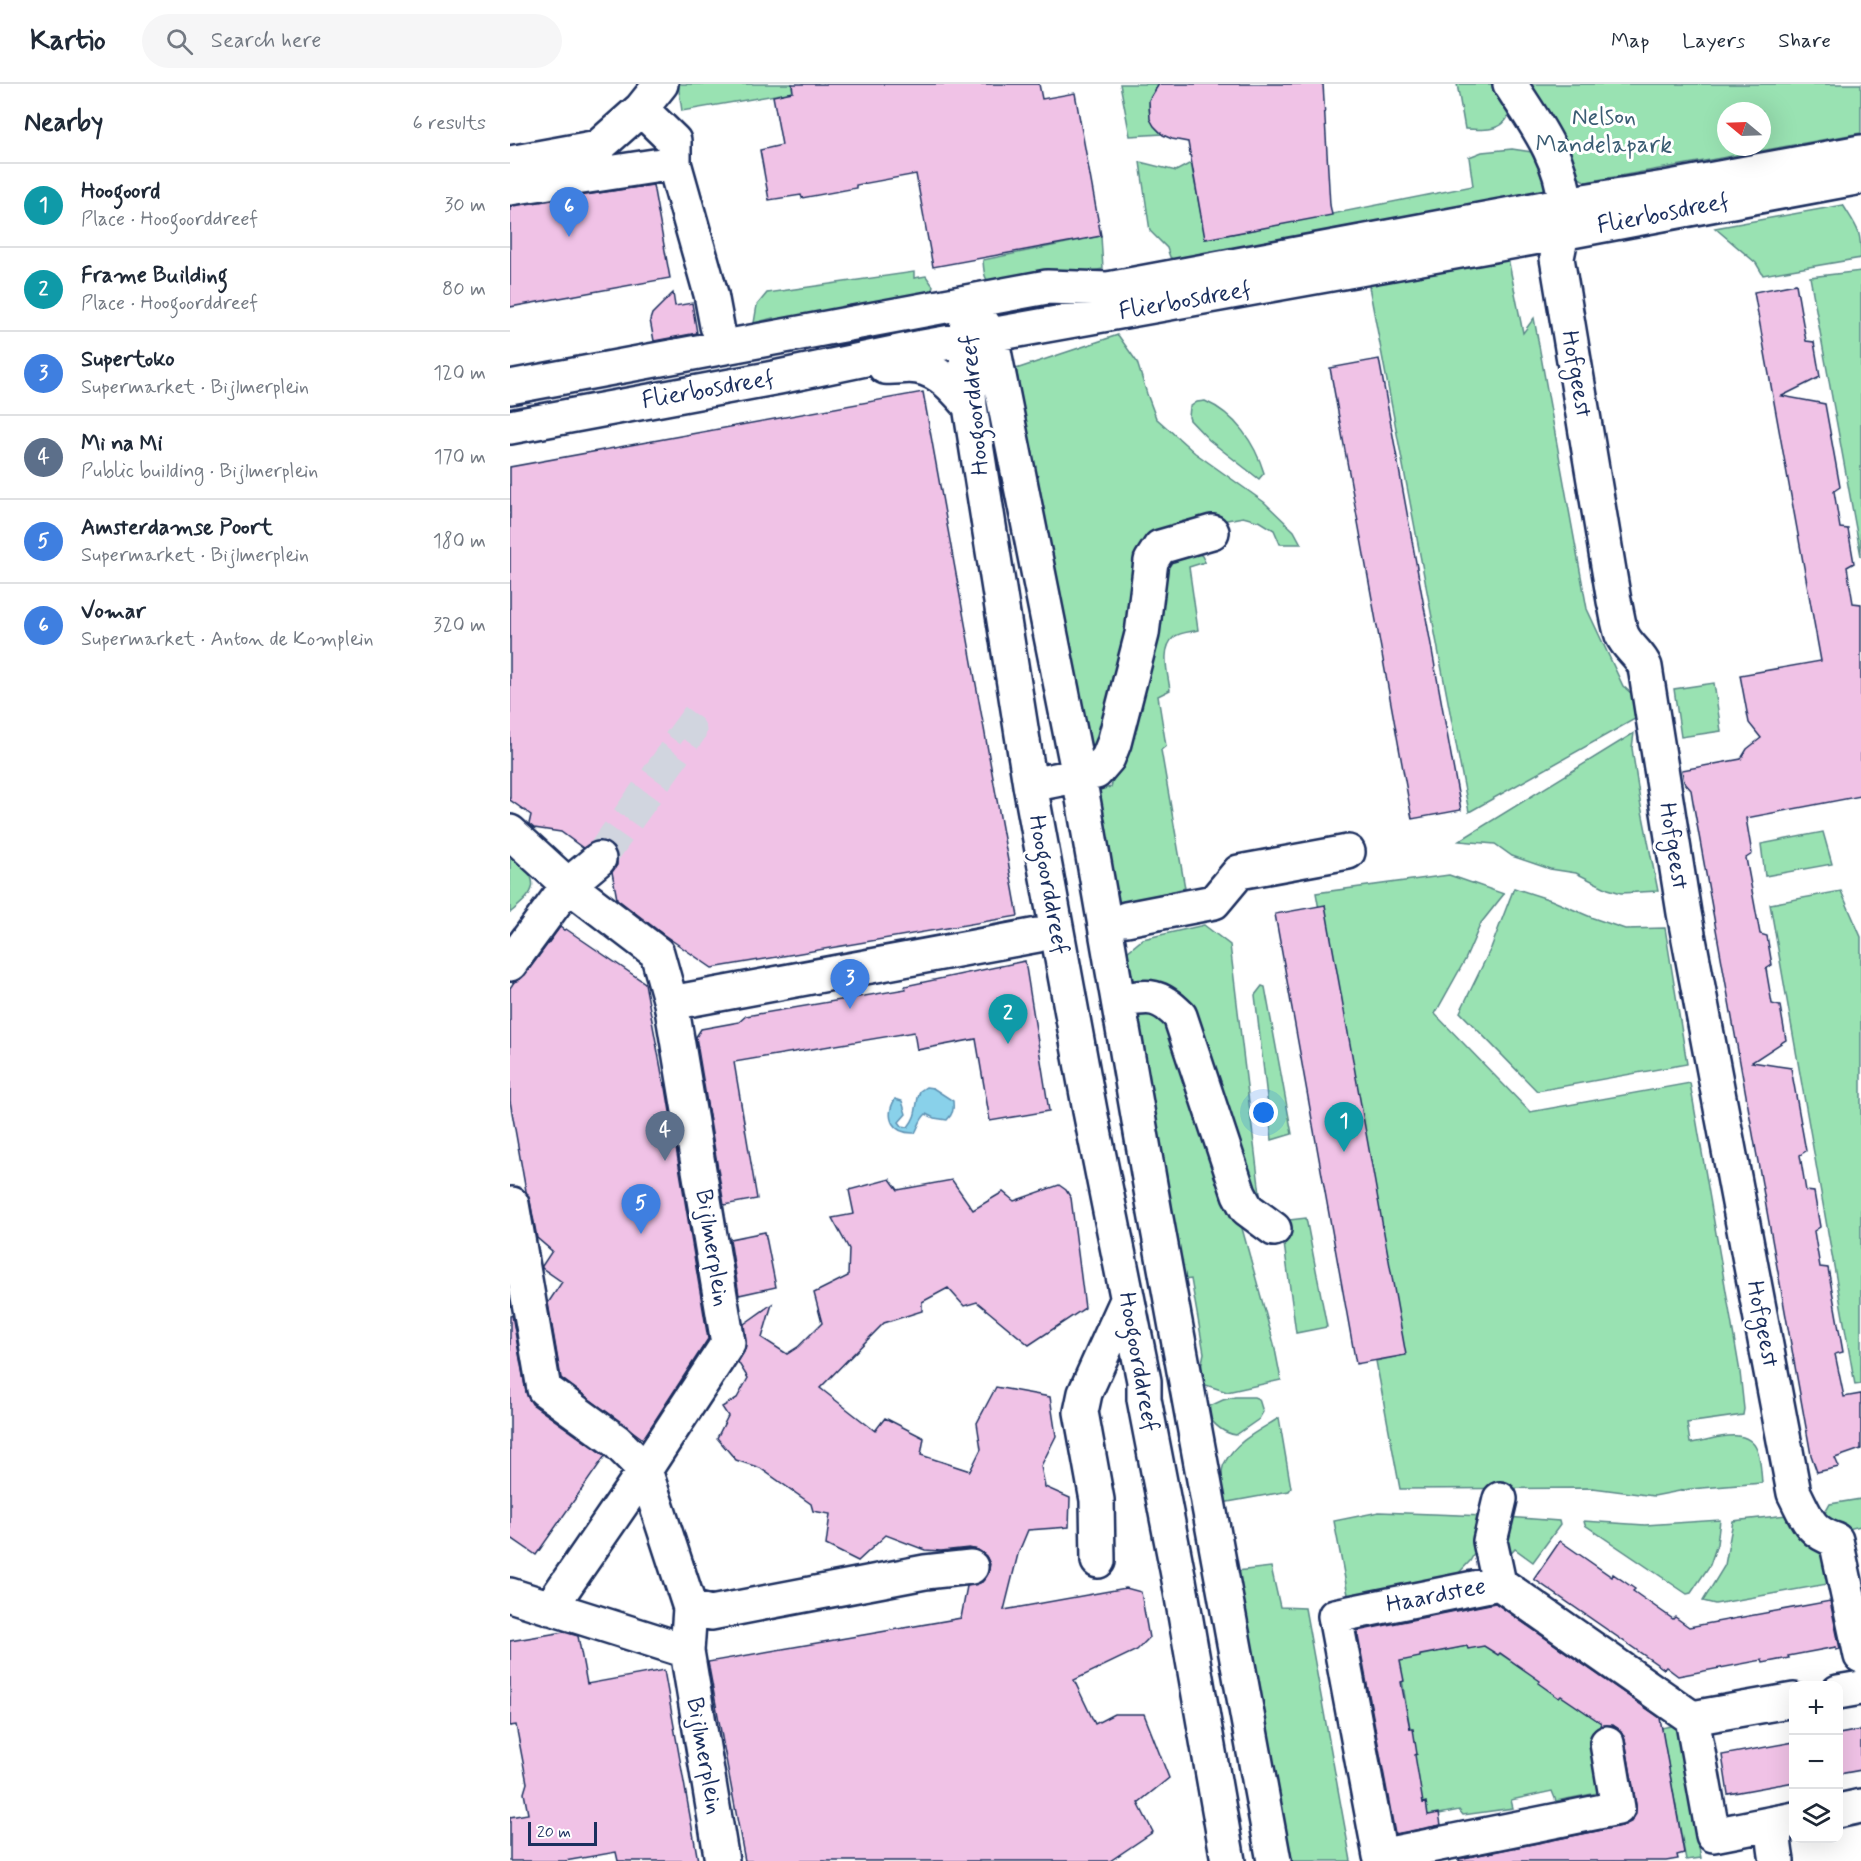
<!DOCTYPE html>
<meta charset="utf-8">
<style>
:root{--surface:#fff;--page:#f6f6f7;--text:#1f2937;--muted:#747a83;--line:#e0e1e3;--accent:#111827}
body{margin:0;font-family:Mynerve,sans-serif;background:var(--page);color:var(--text)}
.controls{position:absolute;right:18px;bottom:18px;display:grid;overflow:hidden;border-radius:12px;box-shadow:0 6px 24px #0002}
.controls button{width:54px;height:54px;display:grid;place-items:center;padding:0;border:0;border-bottom:2px solid var(--line);background:var(--surface);color:var(--text);font:30px sans-serif}
.compass{position:absolute;left:1207px;top:18px;width:54px;height:54px;border-radius:50%;background:var(--surface);box-shadow:0 6px 24px #0002;rotate:289deg}
.scale{position:absolute;left:18px;bottom:15px;width:69px;box-sizing:border-box;padding-left:6px;border:3px solid #1b2f5e;border-top:0;font-size:16px;line-height:21px;white-space:nowrap;color:#1b2f5e;-webkit-text-stroke:4px #fff;paint-order:stroke}
.you{position:absolute;left:754px;top:1029px;width:21px;height:21px;margin:-15px;border:4px solid #fff;border-radius:50%;background:#1a73e8;box-shadow:0 0 0 9px #1a73e833}
.badge{display:grid;place-items:center;width:39px;height:39px;border-radius:50%;background:var(--accent);color:#fff;font-size:20px;font-weight:700}
.pin{position:absolute;translate:-50% -50px;filter:drop-shadow(0 2px 3px #0008)}
.pin::after{content:'';position:absolute;top:32px;width:21px;height:18px;background:inherit;clip-path:polygon(0 0,100% 0,50% 100%)}
.list{margin:0;padding:0;list-style:none}
h2{display:flex;justify-content:space-between;align-items:center;height:78px;margin:0;padding:0 24px;font-size:26px}
h2 small{font-size:20px;font-weight:400;color:var(--muted)}
.list li{display:grid;grid-template-columns:39px 1fr auto;gap:18px;align-items:center;box-sizing:border-box;height:84px;padding:0 24px;border-top:2px solid var(--line)}
.list b{display:block;font-size:22px;white-space:nowrap}
.list p{margin:0;font-size:20px;white-space:nowrap;color:var(--muted)}
.list em{font-size:20px;font-style:normal;color:var(--muted)}
.icon{flex:none;width:33px;height:33px;fill:none;stroke:currentColor;stroke-width:2;stroke-linecap:round;stroke-linejoin:round}
.map{position:relative;flex:none;width:1351px;height:1777px;overflow:hidden}
header{display:flex;align-items:center;gap:36px;box-sizing:border-box;height:84px;padding:0 30px;background:var(--surface);border-bottom:2px solid var(--line)}
header strong{font-size:28px}
nav{display:flex;gap:33px;margin-inline-start:auto;font-size:21px}
.search{width:420px;height:54px;background:var(--page);display:flex;align-items:center;gap:15px;box-sizing:border-box;padding:0 21px;border-radius:33px;color:var(--muted);font-size:22px}
main{display:flex}
aside{flex:1;background:var(--surface)}
.map>svg:first-child{display:block}
</style>
<header>
<strong>Kartio</strong>
<div class="search"><svg class="icon" aria-label="search" viewBox="0 0 24 24"><circle cx="10" cy="10" r="6"/><path d="M15 15l6 6"/></svg>Search here</div>
<nav><a>Map</a><a>Layers</a><a>Share</a></nav>
</header>
<main>
<aside>
<h2>Nearby<small>6 results</small></h2>
<ul class="list">
<li><span class="badge" style="background:#0f9aa8">1</span><div><b>Hoogoord</b><p>Place · Hoogoorddreef</p></div><em>30 m</em></li>
<li><span class="badge" style="background:#0f9aa8">2</span><div><b>Frame Building</b><p>Place · Hoogoorddreef</p></div><em>80 m</em></li>
<li><span class="badge" style="background:#3f7fe0">3</span><div><b>Supertoko</b><p>Supermarket · Bijlmerplein</p></div><em>120 m</em></li>
<li><span class="badge" style="background:#5c6f8a">4</span><div><b>Mi na Mi</b><p>Public building · Bijlmerplein</p></div><em>170 m</em></li>
<li><span class="badge" style="background:#3f7fe0">5</span><div><b>Amsterdamse Poort</b><p>Supermarket · Bijlmerplein</p></div><em>180 m</em></li>
<li><span class="badge" style="background:#3f7fe0">6</span><div><b>Vomar</b><p>Supermarket · Anton de Komplein</p></div><em>320 m</em></li>
</ul>
</aside>
<div class="map">
<svg width="1351" height="1777" viewBox="0 0 1351 1777">
<rect width="100%" height="100%" fill="#fff"/>
<filter id="ink" filterUnits="userSpaceOnUse"><feTurbulence type="fractalNoise" baseFrequency=".0167" numOctaves="2"/><feDisplacementMap in="SourceGraphic" scale="12" xChannelSelector="R" yChannelSelector="G"/><feConvolveMatrix kernelMatrix="1 2 1 2 8 2 1 2 1" color-interpolation-filters="sRGB"/></filter>
<g filter="url(#ink)">
<path fill="#99e2b2" stroke="#5a8888" stroke-width="1.5" fill-rule="evenodd" d="M 168,0 L 282,0 L 283,8 L 172,27 Z
M 610,0 L 650,0 C 634,15 636,36 652,50 L 620,52 Z
M 947,0 L 986,0 L 999,29 C 995,48 970,46 955,45 Z
M 1015,0 L 1351,0 L 1351,49 L 1076,98 L 1062,90 ZM 1216,27 L 1252,27 L 1252,63 L 1216,63 Z
M 1002,65 L 1022,68 L 1032,80 L 1038,97 L 1029,114 L 672,182 L 660,173 L 657,164 L 640,147 L 630,78 L 666,87 L 681,79 L 696,155 L 963,102 L 959,73 L 972,68 Z
M 1333,121 C 1348,145 1351,146 1351,174 L 1253,191 L 1246,179 L 1205,144 Z
M 591,152 L 593,185 L 489,204 C 474,197 474,193 473,176 Z
M 997,169 L 1013,249 L 1024,234 L 1077,525 L 1113,602 L 1122,610 L 1132,631 L 959,728 L 857,192 Z
M 1351,187 L 1351,472 L 1300,193 Z
M 404,188 L 404,194 L 416,192 L 423,202 L 419,215 L 266,246 L 263,234 L 244,239 L 247,221 L 257,209 Z
M 608,251 L 627,278 L 637,310 L 646,334 L 685,369 L 754,418 L 784,447 L 791,460 L 770,460 L 764,446 L 751,438 L 733,433 L 653,448 L 624,544 L 592,659 L 573,669 L 556,552 L 506,285 Z
M 695,317 C 725,330 745,359 754,389 L 749,395 L 699,356 L 680,336 L 679,333 L 680,323 L 687,318 Z
M 685,467 L 692,472 L 695,478 L 679,483 L 688,546 C 680,548 670,548 664,553 C 650,565 658,590 660,606 L 648,612 L 656,662 L 651,666 L 675,804 L 602,822 L 580,709 L 601,703 L 644,554 L 649,479 Z
M 1204,599 L 1211,647 L 1171,653 L 1164,605 Z
M 1124,649 L 1122,664 L 1130,717 L 1148,807 L 1111,809 L 1098,805 L 1066,789 L 1040,785 L 1002,772 L 985,760 L 949,757 Z
M 1313,748 L 1322,780 L 1255,792 L 1251,760 Z
M 8,771 C 28,800 29,805 1,828 L 0,828 L 0,775 Z
M 939,791 L 994,810 L 971,839 L 955,876 L 925,930 L 1020,1028 L 1180,999 L 1230,1288 L 1234,1325 L 1233,1331 L 1177,1339 L 1180,1359 C 1200,1357 1236,1340 1247,1366 C 1251,1376 1251,1389 1252,1399 L 1180,1405 L 1144,1412 L 1083,1404 L 890,1405 L 866,1277 L 890,1272 L 806,809 Z
M 1004,804 L 1041,816 L 1083,834 L 1115,845 L 1155,844 L 1177,980 L 1027,1007 L 950,928 L 981,864 Z
M 1331,807 L 1351,853 L 1351,1300 L 1345,1301 L 1260,820 Z
M 694,841 L 720,861 L 750,1110 L 737,1105 L 730,1137 L 764,1260 L 771,1296 L 717,1308 L 696,1301 L 687,1302 L 694,1269 L 681,1195 L 666,1197 L 611,873 L 633,855 Z
M 752,902 L 755,903 L 782,1050 L 762,1056 L 745,911 Z
M 796,1134 L 817,1243 L 786,1249 L 771,1137 Z
M 725,1313 L 744,1313 L 749,1315 L 753,1328 L 749,1335 L 726,1351 C 714,1349 704,1341 698,1331 L 700,1322 L 713,1316 Z
M 769,1334 L 781,1404 L 779,1407 L 712,1419 L 710,1403 C 714,1396 710,1388 714,1380 C 726,1357 748,1347 769,1334 Z
M 1351,1415 L 1351,1442 L 1329,1447 L 1317,1440 L 1315,1429 L 1320,1420 Z
M 869,1428 L 975,1432 L 969,1461 L 960,1477 L 943,1495 L 839,1516 L 824,1437 Z
M 1277,1431 L 1320,1473 L 1323,1499 L 1205,1520 L 1193,1517 L 1215,1481 L 1223,1437 Z
M 996,1433 L 1049,1437 L 1050,1441 L 1023,1478 L 1005,1465 L 996,1475 Z
M 1210,1436 L 1207,1460 L 1200,1481 L 1181,1509 L 1177,1510 L 1075,1441 L 1074,1437 L 1135,1441 Z
M 761,1483 L 770,1523 L 795,1524 L 841,1777 L 772,1777 L 727,1487 Z
M 970,1559 L 977,1561 L 1103,1644 L 1098,1707 L 1046,1717 L 1042,1707 L 1001,1716 L 1003,1724 L 953,1731 L 949,1726 L 914,1733 L 889,1576 Z
M 1166,1641 L 1191,1774 L 1176,1776 L 1151,1644 Z"/>
<path fill="#89d1ea" stroke="#5d90b2" stroke-width="1.5" d="M 416,1003 L 423,1004 L 443,1017 C 444,1025 443,1030 437,1036 L 424,1034 L 416,1030 C 410,1035 409,1042 405,1049 C 383,1050 374,1034 385,1015 L 392,1017 L 396,1030 L 389,1038 L 392,1042 L 398,1043 C 409,1029 404,1023 410,1007 Z"/>
<path fill="#f0c2e6" stroke="#1b2f5e" stroke-width="1.5" d="M 282,0 L 529,0 L 532,15 L 565,9 L 591,152 L 423,183 L 406,90 L 346,101 L 346,104 L 292,114 L 291,111 L 259,116 L 250,66 L 272,61 L 263,12 L 283,8 Z
M 649,0 L 813,0 L 820,121 L 822,131 L 695,155 L 678,58 L 662,55 L 653,51 L 644,42 L 640,35 L 639,16 Z
M 143,101 L 160,194 L 0,223 L 0,122 Z
M 1286,200 L 1296,257 L 1304,258 L 1310,293 L 1272,312 L 1315,320 L 1330,403 L 1324,407 L 1330,444 L 1338,445 L 1344,479 L 1337,483 L 1343,519 L 1351,520 L 1351,712 L 1236,734 L 1242,770 L 1236,774 L 1250,850 L 1257,852 L 1262,881 L 1256,885 L 1262,920 L 1270,922 L 1276,956 L 1242,978 L 1281,984 L 1296,1067 L 1290,1071 L 1296,1107 L 1304,1108 L 1310,1143 L 1304,1147 L 1310,1183 L 1318,1184 L 1333,1268 L 1325,1270 L 1334,1313 L 1351,1310 L 1351,1365 L 1325,1374 L 1329,1383 L 1307,1388 L 1301,1371 L 1183,718 L 1181,706 L 1174,698 L 1172,686 L 1231,675 L 1237,665 L 1251,654 L 1239,639 L 1230,591 L 1311,577 L 1244,208 Z
M 163,209 L 165,222 L 182,219 L 187,249 L 144,257 L 140,236 L 142,230 Z
M 869,275 L 951,726 L 902,735 L 820,284 Z
M 413,308 L 508,832 L 202,884 L 154,851 L 107,815 L 102,788 L 107,781 L 107,772 L 103,763 L 96,758 L 86,757 L 73,764 L 51,748 L 24,744 L 19,740 L 21,731 L 0,716 L 0,383 Z
M 815,821 L 896,1271 L 846,1280 L 765,830 Z
M 50,843 L 54,846 L 56,845 L 135,899 L 154,1001 L 155,998 L 198,1255 L 133,1355 L 51,1294 L 38,1219 L 52,1198 L 32,1184 L 32,1182 L 42,1167 L 27,1154 L 20,1117 L 16,1107 L 0,1017 L 0,904 L 4,898 L 15,891 Z
M 515,877 L 539,1027 L 480,1037 L 466,955 L 407,966 L 404,948 L 224,978 L 247,1115 L 214,1121 L 186,953 L 191,945 L 229,938 L 236,932 L 396,905 L 395,902 Z
M 380,1095 L 388,1106 L 442,1096 L 463,1126 L 493,1108 L 504,1117 L 549,1101 L 556,1106 L 561,1114 L 575,1224 L 519,1261 L 467,1218 L 454,1222 L 438,1204 L 412,1218 L 412,1227 L 374,1239 L 310,1304 L 365,1347 L 375,1334 L 414,1354 L 411,1371 L 460,1387 L 471,1365 L 467,1339 L 486,1303 L 540,1313 L 546,1352 L 531,1382 L 535,1403 L 560,1414 L 559,1443 L 518,1446 L 508,1470 L 494,1526 L 616,1504 L 631,1508 L 639,1554 L 627,1566 L 564,1596 L 585,1640 L 604,1630 L 634,1630 L 659,1694 L 628,1719 L 643,1748 L 600,1777 L 235,1777 L 198,1578 L 451,1534 L 457,1502 L 472,1498 L 478,1490 L 480,1480 L 476,1472 L 468,1466 L 459,1464 L 431,1467 L 415,1466 L 376,1451 L 348,1477 L 316,1461 L 320,1430 L 303,1427 L 301,1420 L 250,1384 L 226,1376 L 207,1354 L 218,1332 L 212,1323 L 227,1314 L 238,1294 L 228,1278 L 234,1268 L 236,1257 L 234,1240 L 262,1220 L 252,1254 L 277,1270 L 288,1263 L 312,1239 L 304,1209 L 338,1192 L 339,1165 L 322,1134 L 344,1130 L 339,1106 Z
M 255,1148 L 266,1203 L 229,1211 L 220,1155 Z
M 2,1231 L 16,1308 L 22,1320 L 95,1372 L 26,1471 L 0,1453 L 0,1232 Z
M 1050,1457 L 1102,1493 L 1103,1490 L 1125,1505 L 1123,1507 L 1163,1535 L 1165,1533 L 1179,1543 L 1320,1517 L 1330,1565 L 1326,1566 L 1326,1563 L 1278,1572 L 1279,1574 L 1253,1579 L 1252,1576 L 1168,1592 L 1156,1583 L 1154,1585 L 1024,1495 Z
M 985,1519 L 1150,1634 L 1174,1769 L 1167,1771 L 1168,1775 L 1156,1777 L 949,1777 L 949,1775 L 1112,1742 L 1121,1738 L 1126,1730 L 1126,1721 L 1115,1656 L 1111,1647 L 1103,1641 L 1090,1642 L 1091,1639 L 1051,1612 L 1049,1614 L 1028,1599 L 1030,1597 L 990,1569 L 988,1571 L 974,1562 L 958,1565 L 957,1562 L 910,1571 L 910,1573 L 890,1577 L 894,1597 L 891,1598 L 900,1645 L 903,1645 L 907,1670 L 905,1671 L 913,1719 L 916,1718 L 918,1731 L 929,1729 L 931,1741 L 885,1750 L 847,1547 Z
M 54,1548 L 68,1552 L 77,1600 L 154,1586 L 188,1777 L 108,1777 L 106,1768 L 55,1777 L 0,1777 L 0,1733 L 18,1730 L 14,1709 L 17,1699 L 6,1641 L 0,1642 L 0,1557 Z
M 1351,1646 L 1351,1686 L 1329,1690 L 1329,1650 Z
M 1284,1658 L 1284,1698 L 1218,1710 L 1212,1671 Z"/>
<g fill="none" stroke-linecap="round" stroke-linejoin="round">
<path stroke="#d1d5df" stroke-width="33" stroke-dasharray="33 16" stroke-linecap="butt" d="M 89,775 L 180,647 L 165,636
M 528,851 L 616,835"/>
<defs>
<path id="minor" d="M 1000,0 C 1024,38 1051,72 1055,118 C 1056,136 1050,157 1047,174 L 1104,517 C 1107,528 1108,540 1112,551 C 1118,564 1130,570 1135,583 L 1174,829 L 1284,1409 C 1296,1432 1299,1448 1326,1456
M 131,25 L 164,57 L 164,79 L 201,210 L 207,242
M 0,79 L 88,63 L 131,25 L 151,0
M 0,104 L 164,79
M 459,218 L 481,252 L 569,692 L 645,1129 L 764,1777
M 459,218 L 455,257 L 460,322 L 520,701 L 580,1027 L 634,1297 L 634,1315 L 669,1496 L 718,1777
M 375,283 C 386,284 397,281 408,283 C 431,287 446,306 460,322
M 0,303 L 537,203 L 598,205 L 1055,120 L 1155,104 L 1351,68
M 0,343 L 269,293 L 413,263 L 1051,149 L 1351,93
M 520,701 L 586,688 L 598,674 L 604,659 L 632,550 L 641,477 L 650,463 L 702,448
M 0,748 L 58,801 L 147,869 L 161,919 L 218,1259 L 135,1386 L 40,1524
M 616,835 L 704,818 L 729,788 L 838,768
M 0,880 L 58,801 L 89,775
M 609,917 C 639,912 648,909 670,932 L 729,1110 L 737,1125 L 764,1145
M 161,919 L 528,851
M 2,1120 L 34,1305 L 106,1357 L 135,1386 L 180,1524 L 177,1567 L 212,1777
M 1326,1456 L 1351,1572
M 588,1477 L 587,1416 L 571,1328 L 575,1309 L 617,1216
M 989,1499 L 980,1457 L 990,1415
M 0,1511 L 177,1567
M 180,1524 L 201,1529 L 415,1488 L 461,1483
M 1328,1608 L 1351,1604
M 1182,1634 L 1284,1616
M 1097,1659 L 1108,1724 L 870,1772 L 825,1532 L 989,1499 L 1182,1634 L 1203,1751 L 1280,1736
M 1328,1727 L 1351,1722
M 1267,1777 C 1264,1757 1259,1741 1284,1735"/>
</defs>
<use href="#minor" stroke="#1b2f5e" stroke-width="38"/>
<use href="#minor" stroke="#fff" stroke-width="33"/>
</g>
</g>
<g text-anchor="middle" dominant-baseline="central" stroke-width="6" stroke-linejoin="round" paint-order="stroke">
<g font-size="24" fill="#3a5c73" stroke="#fff">
<text x="1094" y="33">Nelson<tspan x="1094" dy="28">Mandelapark</tspan></text>
</g>
<g font-size="24" fill="#1b2f5e" stroke="#fff">
<text transform="translate(1153 130) rotate(-11)">Flierbosdreef</text>
<text transform="translate(675 217) rotate(-10)">Flierbosdreef</text>
<text transform="translate(1066 290) rotate(80)">Hofgeest</text>
<text transform="translate(198 306) rotate(-10)">Flierbosdreef</text>
<text transform="translate(465 321) rotate(-95)">Hoogoorddreef</text>
<text transform="translate(1163 762) rotate(81)">Hofgeest</text>
<text transform="translate(538 801) rotate(80)">Hoogoorddreef</text>
<text transform="translate(202 1164) rotate(81)">Bijlmerplein</text>
<text transform="translate(1252 1240) rotate(79)">Hofgeest</text>
<text transform="translate(628 1278) rotate(80)">Hoogoorddreef</text>
<text transform="translate(926 1512) rotate(-11)">Haardstee</text>
<text transform="translate(194 1672) rotate(80)">Bijlmerplein</text>
</g>
</g>
</svg>
<div class="controls">
<button>+</button>
<button>−</button>
<button><svg class="icon" aria-label="layers" viewBox="0 0 24 24"><path d="M12 4l9 5-9 5-9-5zM3 14l9 5 9-5"/></svg></button>
</div>
<svg class="compass" viewBox="-18 -18 36 36"><path d="M0-13l5 13h-10z" fill="#e53935"/><path d="M0 13l5-13h-10z" fill="#747a83"/></svg>
<div class="scale">20 m</div>
<div class="you"></div>
<div class="pin badge" style="left:834px;top:1068px;background:#0f9aa8">1</div>
<div class="pin badge" style="left:498px;top:960px;background:#0f9aa8">2</div>
<div class="pin badge" style="left:340px;top:925px;background:#3f7fe0">3</div>
<div class="pin badge" style="left:155px;top:1077px;background:#5c6f8a">4</div>
<div class="pin badge" style="left:131px;top:1150px;background:#3f7fe0">5</div>
<div class="pin badge" style="left:59px;top:153px;background:#3f7fe0">6</div>
</div>
</main>
